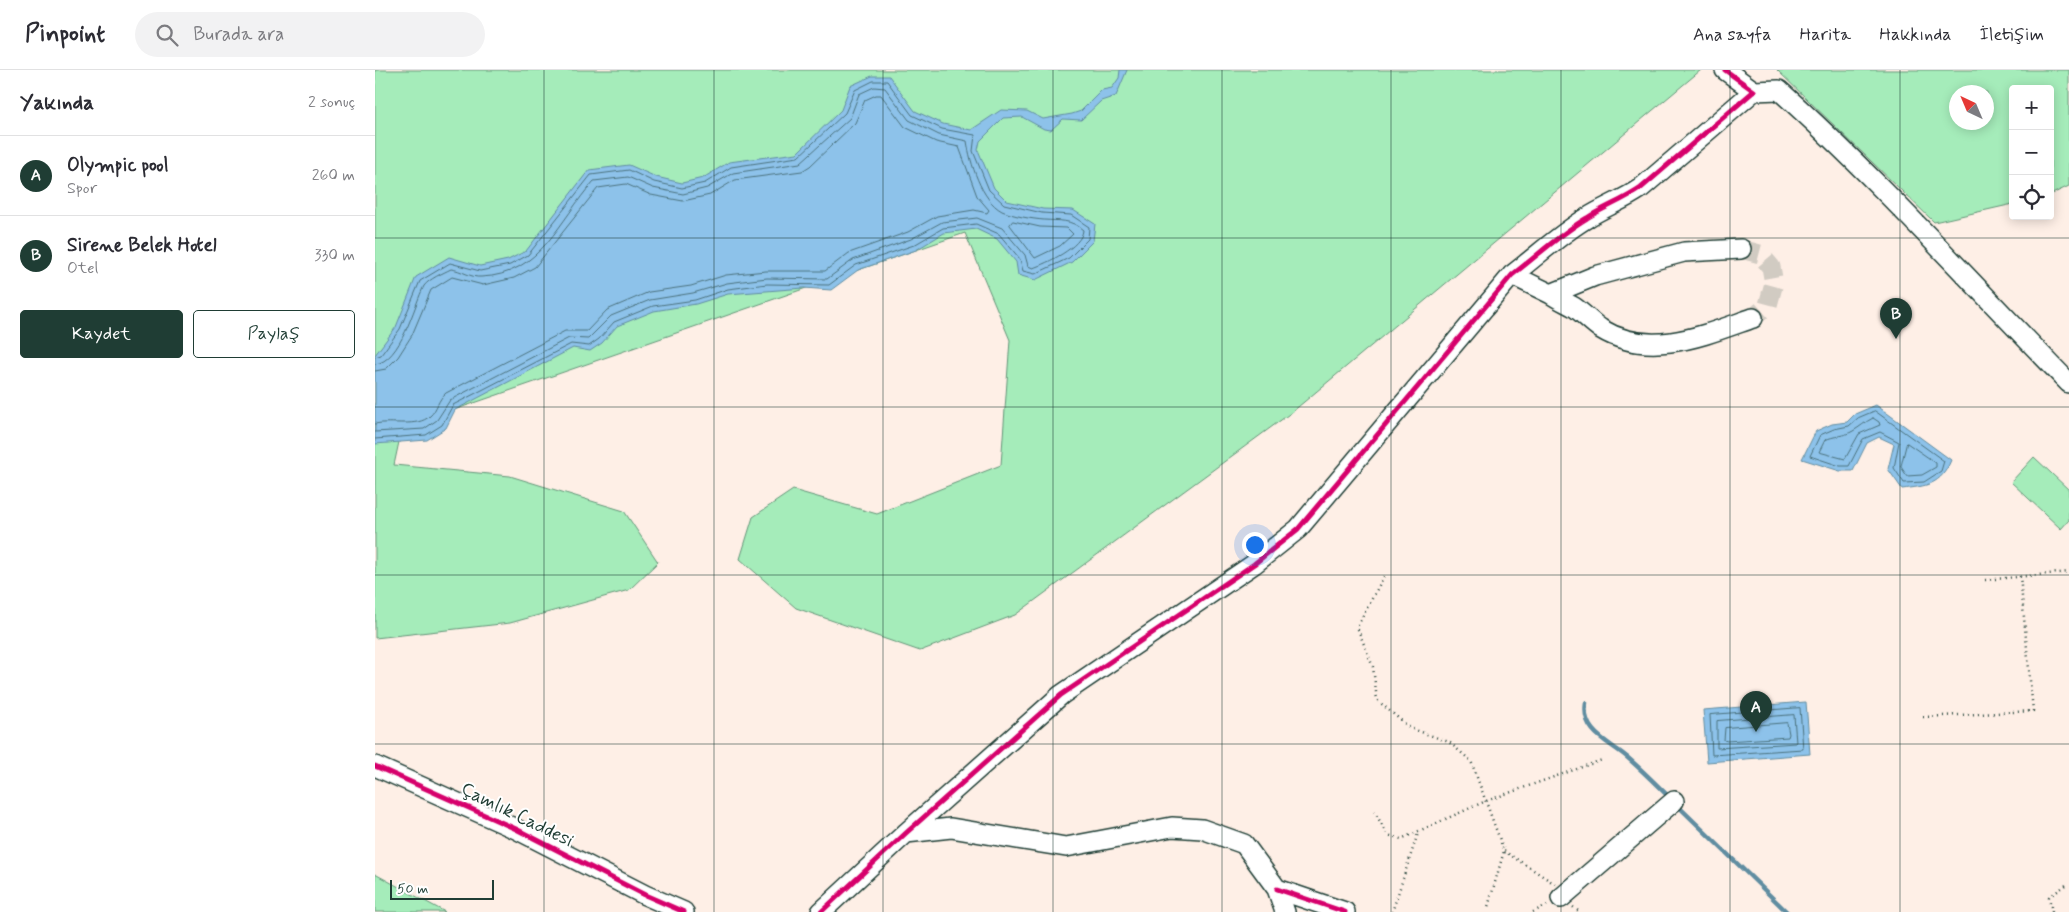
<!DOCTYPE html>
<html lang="tr">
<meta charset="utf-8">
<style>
:root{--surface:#fff;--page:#f2f2f3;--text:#2b2b33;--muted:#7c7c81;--line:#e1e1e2;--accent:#1f3d34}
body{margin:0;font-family:Mynerve,sans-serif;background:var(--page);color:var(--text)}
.controls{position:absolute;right:15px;top:15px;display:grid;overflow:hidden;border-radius:5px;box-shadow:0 2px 12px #0003}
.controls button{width:45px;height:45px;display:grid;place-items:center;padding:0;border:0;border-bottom:1px solid var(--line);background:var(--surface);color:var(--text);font:25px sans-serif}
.compass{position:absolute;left:1574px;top:15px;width:45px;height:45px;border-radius:50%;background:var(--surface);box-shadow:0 2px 12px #0003;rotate:316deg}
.scale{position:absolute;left:15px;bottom:12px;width:104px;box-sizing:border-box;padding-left:5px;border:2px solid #1f3d34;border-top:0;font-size:14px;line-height:18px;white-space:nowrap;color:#1f3d34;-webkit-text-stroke:4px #fff;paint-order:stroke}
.you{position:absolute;left:879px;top:474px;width:18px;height:18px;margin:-12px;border:4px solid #fff;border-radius:50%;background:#1a73e8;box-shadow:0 0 0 8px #1a73e833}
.badge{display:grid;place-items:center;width:32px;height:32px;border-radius:50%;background:var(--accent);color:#fff;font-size:16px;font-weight:700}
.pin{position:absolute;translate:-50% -41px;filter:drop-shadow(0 1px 2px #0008)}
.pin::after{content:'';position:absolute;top:26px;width:18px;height:15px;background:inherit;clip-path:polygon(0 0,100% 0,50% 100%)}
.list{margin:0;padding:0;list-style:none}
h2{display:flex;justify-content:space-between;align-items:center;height:65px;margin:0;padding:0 20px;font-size:21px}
h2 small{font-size:16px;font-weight:400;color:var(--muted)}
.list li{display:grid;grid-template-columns:32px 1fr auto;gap:15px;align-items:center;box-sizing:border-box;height:80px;padding:0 20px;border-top:1px solid var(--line)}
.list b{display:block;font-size:19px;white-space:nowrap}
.list p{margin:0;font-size:16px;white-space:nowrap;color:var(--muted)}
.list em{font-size:16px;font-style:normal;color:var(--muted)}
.actions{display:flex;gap:10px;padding:15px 20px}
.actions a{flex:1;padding:11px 0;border:1px solid var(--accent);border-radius:5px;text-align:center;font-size:18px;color:var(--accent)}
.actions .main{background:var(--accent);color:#fff}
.icon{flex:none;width:28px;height:28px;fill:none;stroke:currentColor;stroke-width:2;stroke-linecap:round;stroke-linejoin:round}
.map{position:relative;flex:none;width:1694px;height:842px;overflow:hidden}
header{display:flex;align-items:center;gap:30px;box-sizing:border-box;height:70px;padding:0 25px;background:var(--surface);border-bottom:1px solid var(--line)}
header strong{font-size:24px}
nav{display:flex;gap:28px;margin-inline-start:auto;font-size:18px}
.search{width:350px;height:45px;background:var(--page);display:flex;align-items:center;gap:12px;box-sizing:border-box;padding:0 18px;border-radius:28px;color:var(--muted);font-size:19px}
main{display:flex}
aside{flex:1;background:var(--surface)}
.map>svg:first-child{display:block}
</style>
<header>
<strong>Pinpoint</strong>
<div class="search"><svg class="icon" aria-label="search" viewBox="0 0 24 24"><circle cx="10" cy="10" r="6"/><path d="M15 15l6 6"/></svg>Burada ara</div>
<nav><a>Ana sayfa</a><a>Harita</a><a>Hakkında</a><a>İletişim</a></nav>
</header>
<main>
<aside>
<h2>Yakında<small>2 sonuç</small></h2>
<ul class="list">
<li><span class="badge">A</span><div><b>Olympic pool</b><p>Spor</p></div><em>260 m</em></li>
<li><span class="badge">B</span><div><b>Sirene Belek Hotel</b><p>Otel</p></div><em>330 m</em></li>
</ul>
<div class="actions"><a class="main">Kaydet</a><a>Paylaş</a></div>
</aside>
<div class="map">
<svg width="1694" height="842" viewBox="0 0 1694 842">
<rect width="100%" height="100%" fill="#feefe6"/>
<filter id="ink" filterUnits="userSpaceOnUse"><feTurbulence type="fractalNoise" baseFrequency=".02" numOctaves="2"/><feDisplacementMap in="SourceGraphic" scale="10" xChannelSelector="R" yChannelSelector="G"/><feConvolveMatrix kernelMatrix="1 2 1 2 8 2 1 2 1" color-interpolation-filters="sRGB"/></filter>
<g filter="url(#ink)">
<path fill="#a5ecba" stroke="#629477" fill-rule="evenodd" d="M 0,0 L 1326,0 L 917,342 L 640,545 L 545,581 L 421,538 L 365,489 L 378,447 L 418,420 L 502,444 L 626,395 L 635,270 L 590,163 L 27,358 L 19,395 L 135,406 L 249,441 L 283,492 L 254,520 L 135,553 L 0,568 Z
M 1402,0 L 1694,0 L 1694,116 L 1675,125 L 1675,19 L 1638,19 L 1638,134 L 1559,152 ZM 1612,22 L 1612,52 L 1582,52 L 1582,22 Z
M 1659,387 L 1694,420 L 1694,450 L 1686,459 L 1636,412 Z
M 0,804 L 70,842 L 0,842 Z"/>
<path fill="#8dc2ea" stroke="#618da1" d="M 745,0 L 752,0 L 741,26 L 726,31 L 706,50 L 688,49 L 676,60 L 669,59 L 647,47 L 628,48 L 605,71 L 603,80 L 619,118 L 632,131 L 668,139 L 698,140 L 720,154 L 718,171 L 697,192 L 660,210 L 643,205 L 641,192 L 622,169 L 601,159 L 569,163 L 541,180 L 483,200 L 456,220 L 429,218 L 353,224 L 321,234 L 279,241 L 242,256 L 227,273 L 215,281 L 198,278 L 80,340 L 71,358 L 52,370 L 0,374 L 0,285 L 21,257 L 41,207 L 74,187 L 105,196 L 133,190 L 151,181 L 214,100 L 254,95 L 281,107 L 307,113 L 328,108 L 354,92 L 422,83 L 466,40 L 475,16 L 497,6 L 514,6 L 540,41 L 568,54 L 596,60 L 626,40 L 652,41 L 668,49 L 697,44 L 706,41 L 727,20 L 737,18 L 744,8 Z
M 1501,335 L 1576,390 C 1566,415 1552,416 1527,419 L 1513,399 L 1519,374 L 1504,367 L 1492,373 L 1478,401 L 1465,401 L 1427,389 L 1441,361 L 1457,354 L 1472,352 L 1480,344 Z
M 1431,632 L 1435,684 L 1332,692 L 1328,640 Z"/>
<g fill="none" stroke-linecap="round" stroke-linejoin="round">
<path stroke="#4b727d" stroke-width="1" d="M 638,151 L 665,157 L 692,158 L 698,164 L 685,176 L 660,188 L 635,155 Z
M 0,287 L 6,285 L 25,259 L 45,211 L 75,193 L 105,201 L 135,195 L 153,185 L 216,105 L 254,100 L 279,112 L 307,118 L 330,113 L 356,97 L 423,87 L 470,43 L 480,20 L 498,11 L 512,11 L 537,45 L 567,59 L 600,65 L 598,81 L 614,120 L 629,134 L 667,143 L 696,145 L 714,157 L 713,169 L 694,188 L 660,204 L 648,201 L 645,189 L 624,164 L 601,154 L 568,158 L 539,175 L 481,195 L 454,215 L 392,214 L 353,219 L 320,230 L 278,236 L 239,252 L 224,269 L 214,276 L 196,274 L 78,335 L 67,355 L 51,365 L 0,369
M 0,294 C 26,292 39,235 49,216 C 54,209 68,203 76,199 C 86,200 96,208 106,207 C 166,205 184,150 219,111 L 253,107 L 278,118 L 308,124 L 332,118 L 358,103 L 425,93 L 475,48 L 484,24 L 499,17 L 510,18 L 534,50 L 564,65 L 592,71 C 595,92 606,130 627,141 C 638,146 657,149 669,150 C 684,151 696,149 708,160 C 707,177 672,193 658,198 L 653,196 L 650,185 L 627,158 L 602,148 L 567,152 L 536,169 L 478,190 L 452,209 L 392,208 L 352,213 L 318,223 L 275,230 L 236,246 L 213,269 L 194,268 L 75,330 L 62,350 L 49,359 L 0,362
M 0,301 L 11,299 L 23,287 L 37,265 L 56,220 L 77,207 L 108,215 L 139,208 L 160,197 L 223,118 L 251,114 L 276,125 L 308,131 L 335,125 L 360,110 L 427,101 L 435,96 L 480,53 L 490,30 L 501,25 L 506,25 L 530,57 L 561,72 L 584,77 L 602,126 L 614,140 L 612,143 L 599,140 L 562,146 L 533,162 L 474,183 L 450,201 L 391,201 L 351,205 L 316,216 L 274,222 L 232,240 L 212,261 L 190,261 L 71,323 C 63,329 62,340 55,346 C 42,358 17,350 0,354
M 1500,341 L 1569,391 L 1566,401 L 1549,412 L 1529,413 L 1519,398 L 1524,372 L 1505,362 L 1488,369 L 1474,396 L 1465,396 L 1435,386 L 1445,365 L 1459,359 L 1474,356 L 1483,348 Z
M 1498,348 L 1504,352 L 1505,355 L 1484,364 L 1470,389 L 1444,382 L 1450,370 C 1458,366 1470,366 1478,361 C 1485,357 1490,352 1498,348 Z
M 1532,373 L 1561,393 L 1561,397 L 1547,405 L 1532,406 L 1526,397 Z
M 1425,638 L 1428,679 L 1337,685 L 1335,645 Z
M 1419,645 L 1421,673 L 1342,678 L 1342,651 Z
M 1412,653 L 1414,664 L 1413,667 L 1352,671 L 1349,670 L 1350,658 Z"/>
<path stroke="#618da1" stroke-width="4.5" d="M 1211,633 C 1206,663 1235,672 1253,688 C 1268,701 1282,715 1296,729
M 1301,734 L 1412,842"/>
<path stroke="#d1cbc2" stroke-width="19" stroke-dasharray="19 9" stroke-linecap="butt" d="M 1366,179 L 1385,184 L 1396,197 L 1399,213 L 1393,235 L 1378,248"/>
<defs>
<path id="minor" d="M 1350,0 L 1379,21 L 1404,20 C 1506,112 1598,215 1694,313
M 1366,179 L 1309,182 L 1220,206 L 1176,224 C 1183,229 1192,233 1199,237 C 1209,244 1217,253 1226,259 C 1275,289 1329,265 1378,248
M 1137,205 L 1176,224
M 0,696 L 141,759 L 270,825 L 309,842
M 531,763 L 576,758 L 691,777 L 797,757 L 827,759 L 869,774 L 902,819 L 910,842
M 902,819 L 970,842
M 1186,828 L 1299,731
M 446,842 L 531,763 L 686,625 L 879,494 L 923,459 L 1137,205 C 1162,186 1185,164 1212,148 C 1229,137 1249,130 1266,118 L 1379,21"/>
</defs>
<use href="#minor" stroke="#1f3d34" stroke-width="22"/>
<path stroke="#1f3d34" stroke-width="2.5" stroke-dasharray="1 4" stroke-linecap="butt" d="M 1009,506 L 982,557 L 998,597 L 1002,630 L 1035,658 L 1074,672 L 1096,691 L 1129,781 L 1113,837
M 1610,510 L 1694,502
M 1548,647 L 1658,641 L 1645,506
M 999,741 L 1013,765 L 1026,769 L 1111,731 L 1227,690
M 1129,781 L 1180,814
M 1198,837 L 1205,842
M 1017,842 L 1043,763
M 1158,842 L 1172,835
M 1677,842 L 1674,827 L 1694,813"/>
<use href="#minor" stroke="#fff" stroke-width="19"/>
<defs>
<path id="cycleway" d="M 0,696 L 141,759 L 270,825 L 309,842
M 902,819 L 970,842
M 446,842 L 531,763 L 686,625 L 879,494 L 923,459 L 1137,205 C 1162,186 1185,164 1212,148 C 1229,137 1249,130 1266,118 L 1379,21 L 1350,0"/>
</defs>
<use href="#cycleway" stroke="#fff" stroke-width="8"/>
<use href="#cycleway" stroke="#d6006c" stroke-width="5"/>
</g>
</g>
<path fill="none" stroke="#1f3d34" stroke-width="1" stroke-opacity="0.55" d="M 169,0 L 169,842M 339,0 L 339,842M 508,0 L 508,842M 678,0 L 678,842M 847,0 L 847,842M 1016,0 L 1016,842M 1186,0 L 1186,842M 1355,0 L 1355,842M 1525,0 L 1525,842M 0,168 L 1694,168M 0,337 L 1694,337M 0,505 L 1694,505M 0,674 L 1694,674"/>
<g text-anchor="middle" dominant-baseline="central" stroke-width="4" stroke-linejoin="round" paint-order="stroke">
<g font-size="19" fill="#1f3d34" stroke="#fff">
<text transform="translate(142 745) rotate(26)">Çamlık Caddesi</text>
</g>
</g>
</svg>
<div class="controls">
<button>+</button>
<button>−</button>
<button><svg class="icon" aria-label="locate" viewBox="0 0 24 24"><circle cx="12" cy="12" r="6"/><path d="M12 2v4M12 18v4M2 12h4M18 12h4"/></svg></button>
</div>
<svg class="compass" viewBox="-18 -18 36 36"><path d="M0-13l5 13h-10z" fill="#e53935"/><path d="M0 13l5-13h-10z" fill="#7c7c81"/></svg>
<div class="scale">50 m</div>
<div class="you"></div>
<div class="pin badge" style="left:1381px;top:662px">A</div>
<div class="pin badge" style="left:1521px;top:269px">B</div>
</div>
</main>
